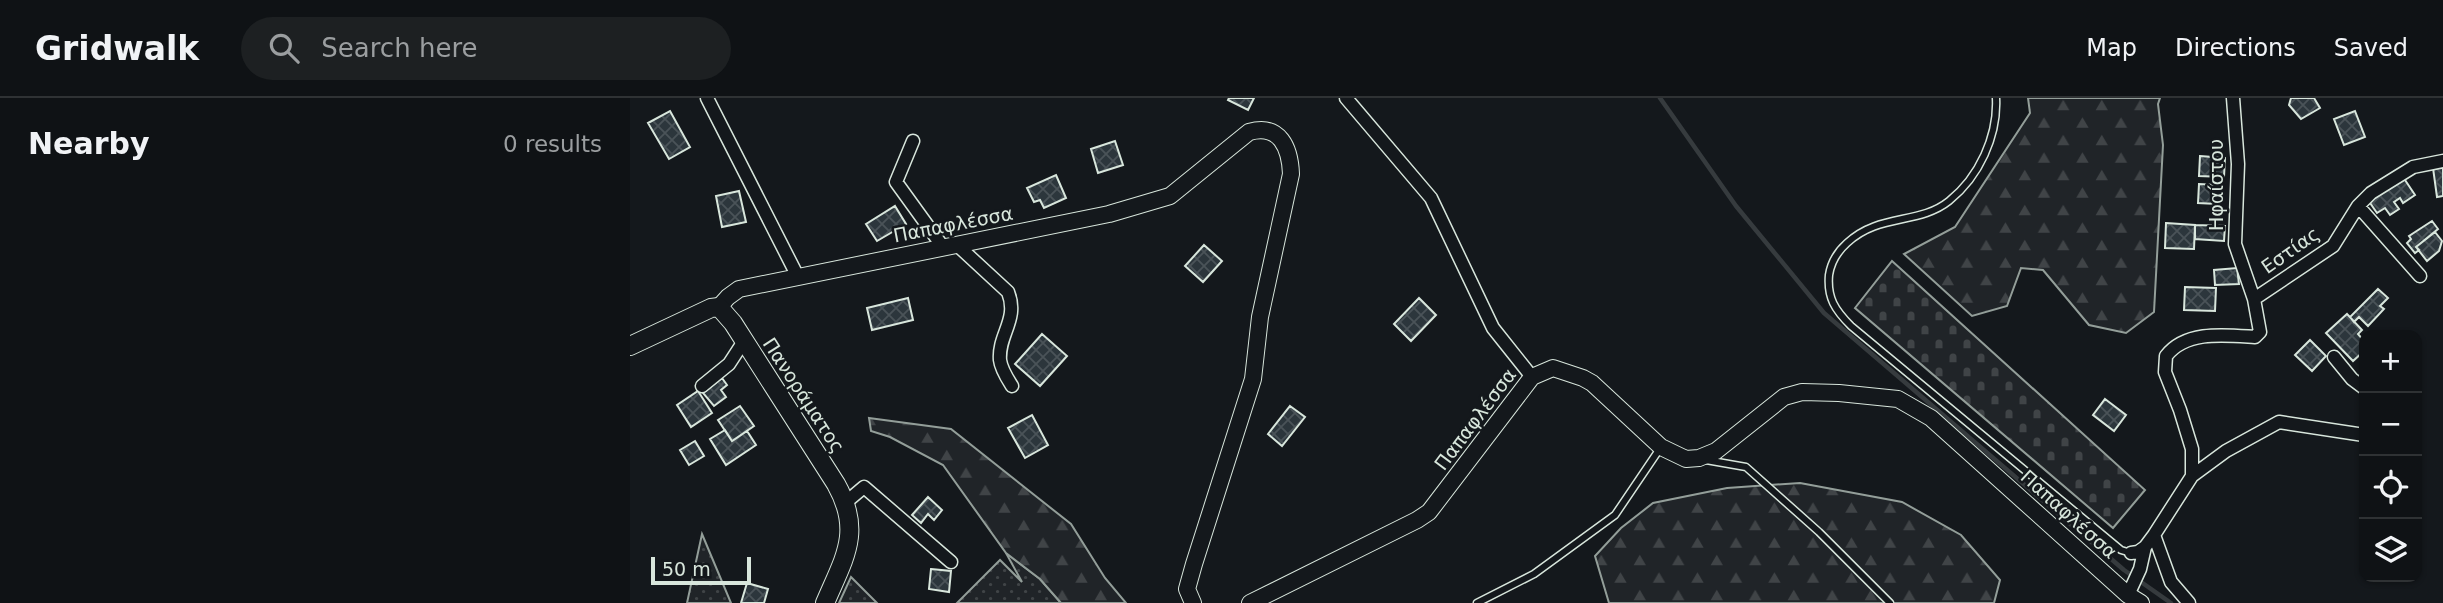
<!DOCTYPE html>
<meta charset="utf-8">
<style>
:root{--surface:#0f1215;--page:#1d2022;--text:#f1f3f6;--muted:#9b9ea0;--line:#2f3234}
body{margin:0;font-family:"DejaVu Sans",sans-serif;background:var(--page);color:var(--text)}
.controls{position:absolute;right:21px;bottom:21px;display:grid;overflow:hidden;border-radius:14px;box-shadow:0 2px 5px #0004}
.controls button{width:63px;height:63px;display:grid;place-items:center;padding:0;border:0;border-bottom:2px solid var(--line);background:var(--surface);color:var(--text);font:35px sans-serif}
.scale{position:absolute;left:21px;bottom:18px;width:100px;box-sizing:border-box;padding-left:7px;border:4px solid #d8e6dc;border-top:0;font-size:19px;line-height:24px;white-space:nowrap;color:#d8e6dc;-webkit-text-stroke:5px #14181c;paint-order:stroke}
.list{margin:0;padding:0;list-style:none}
h2{display:flex;justify-content:space-between;align-items:center;height:91px;margin:0;padding:0 28px;font-size:30px}
h2 small{font-size:23px;font-weight:400;color:var(--muted)}
.icon{flex:none;width:38px;height:38px;fill:none;stroke:currentColor;stroke-width:2;stroke-linecap:round;stroke-linejoin:round}
.map{position:relative;flex:none;width:1813px;height:505px;overflow:hidden}
header{display:flex;align-items:center;gap:42px;box-sizing:border-box;height:98px;padding:0 35px;background:var(--surface);border-bottom:2px solid var(--line)}
header strong{font-size:33px}
nav{display:flex;gap:38px;margin-inline-start:auto;font-size:24px}
.search{width:490px;height:63px;background:var(--page);display:flex;align-items:center;gap:18px;box-sizing:border-box;padding:0 24px;border-radius:38px;color:var(--muted);font-size:26px}
main{display:flex}
aside{flex:1;background:var(--surface)}
.map>svg:first-child{display:block}
</style>
<header>
<strong>Gridwalk</strong>
<div class="search"><svg class="icon" aria-label="search" viewBox="0 0 24 24"><circle cx="10" cy="10" r="6"/><path d="M15 15l6 6"/></svg>Search here</div>
<nav><a>Map</a><a>Directions</a><a>Saved</a></nav>
</header>
<main>
<aside>
<h2>Nearby<small>0 results</small></h2>
<ul class="list">
</ul>
</aside>
<div class="map">
<svg width="1813" height="505" viewBox="0 0 1813 505">
<defs>
<pattern id="grass-dots" width="8" height="8" patternUnits="userSpaceOnUse" patternTransform="scale(1.75)"><rect width="8" height="8" fill="#202428"/><path d="M2 2h.1M6 6h.1" fill="none" stroke="#404447" stroke-width="1.8" stroke-linecap="round"/></pattern>
<pattern id="forest-firs" width="22" height="20" patternUnits="userSpaceOnUse" patternTransform="scale(1.75)"><rect width="22" height="20" fill="#202428"/><path d="M5 1l3.5 6h-7zM16 11l3.5 6h-7z" fill="#404447"/></pattern>
<pattern id="cemetery-stones" width="16" height="16" patternUnits="userSpaceOnUse" patternTransform="scale(1.75)"><rect width="16" height="16" fill="#202428"/><path d="M2 7V4a2 2 0 0 1 4 0v3zM10 15v-3a2 2 0 0 1 4 0v3z" fill="#404447"/></pattern>
<pattern id="building-cross-hatch" width="8" height="8" patternUnits="userSpaceOnUse" patternTransform="scale(1.75)"><rect width="8" height="8" fill="#2c363c"/><path d="M0 0l8 8M0 8l8-8" fill="none" stroke="#4a5358"/></pattern>
</defs>
<rect width="100%" height="100%" fill="#14181c"/>
<path fill="url(#grass-dots)" stroke="#939e99" stroke-width="2" d="M 72,436 L 101,505 L 57,505 Z
M 376,455 L 410,481 L 431,505 L 327,505 L 370,462 L 392,484 Z
M 221,479 L 247,505 L 209,505 Z"/>
<path fill="url(#forest-firs)" stroke="#939e99" stroke-width="2" d="M 1398,0 L 1530,0 L 1528,6 L 1533,47 L 1524,214 L 1496,235 L 1459,227 L 1413,172 L 1391,170 L 1377,208 L 1342,218 L 1274,156 L 1325,129 L 1400,15 Z
M 239,320 L 321,331 L 441,426 L 475,480 L 496,505 L 431,505 L 410,481 L 376,455 L 313,367 L 260,339 L 241,333 Z
M 1170,385 L 1272,404 L 1331,437 L 1370,482 L 1364,505 L 979,505 L 965,458 L 991,430 L 1023,405 L 1097,390 Z"/>
<path fill="url(#cemetery-stones)" stroke="#939e99" stroke-width="2" d="M 1262,163 L 1515,392 L 1483,430 L 1225,210 Z"/>
<g fill="none" stroke-linecap="round" stroke-linejoin="round">
<path stroke="#363b3e" stroke-width="4.5" d="M 1030,0 L 1106,108 L 1194,215 L 1494,472 L 1541,505"/>
</g>
<path fill="url(#building-cross-hatch)" stroke="#d8e6dc" stroke-width="2" d="M 599,0 L 624,0 L 618,12 L 598,2 Z
M 1661,0 L 1684,0 L 1690,10 L 1671,21 L 1659,7 Z
M 40,13 L 60,49 L 39,61 L 18,25 Z
M 1725,13 L 1735,39 L 1714,47 L 1704,21 Z
M 485,43 L 493,67 L 468,75 L 461,51 Z
M 1570,58 L 1595,60 L 1594,79 L 1569,78 Z
M 1813,69 L 1813,98 L 1807,99 L 1803,70 Z
M 426,77 L 436,100 L 414,110 L 410,102 L 404,104 L 397,90 Z
M 1773,79 L 1785,97 L 1773,105 L 1770,100 L 1764,104 L 1769,111 L 1760,117 L 1755,110 L 1747,115 L 1738,102 Z
M 1569,86 L 1587,87 L 1587,106 L 1568,105 Z
M 109,93 L 116,124 L 92,129 L 86,98 Z
M 265,108 L 276,126 L 247,143 L 236,126 Z
M 1802,123 L 1808,131 L 1786,149 L 1789,152 L 1785,155 L 1777,145 L 1781,141 L 1779,138 Z
M 1536,125 L 1565,127 L 1564,151 L 1535,150 Z
M 1565,127 L 1595,128 L 1594,143 L 1565,141 Z
M 1805,134 L 1812,143 L 1809,153 L 1797,163 L 1786,149 Z
M 574,147 L 592,163 L 573,184 L 555,168 Z
M 1607,170 L 1609,186 L 1585,187 L 1584,172 Z
M 1555,189 L 1586,190 L 1585,213 L 1554,212 Z
M 1748,191 L 1758,200 L 1750,208 L 1754,211 L 1738,228 L 1729,219 L 1724,224 L 1720,219 Z
M 278,200 L 283,222 L 242,232 L 237,210 Z
M 789,200 L 806,217 L 781,243 L 764,226 Z
M 1717,216 L 1732,232 L 1728,236 L 1734,243 L 1734,253 L 1723,263 L 1696,235 Z
M 412,236 L 437,258 L 410,288 L 385,266 Z
M 1680,242 L 1696,258 L 1682,273 L 1665,257 Z
M 92,280 L 97,287 L 91,292 L 96,299 L 84,308 L 73,295 Z
M 68,293 L 82,315 L 61,329 L 47,307 Z
M 1475,301 L 1496,317 L 1484,333 L 1463,317 Z
M 110,308 L 124,328 L 102,343 L 88,322 Z
M 660,308 L 675,319 L 652,348 L 638,336 Z
M 402,317 L 418,347 L 395,360 L 378,330 Z
M 95,332 L 102,343 L 117,333 L 126,347 L 96,367 L 80,341 Z
M 65,343 L 74,358 L 59,367 L 50,352 Z
M 298,399 L 312,412 L 304,422 L 298,416 L 291,425 L 282,417 Z
M 301,471 L 321,473 L 319,494 L 299,491 Z
M 117,485 L 138,491 L 134,505 L 111,505 Z"/>
<g fill="none" stroke-linecap="round" stroke-linejoin="round">
<defs>
<path id="service" d="M 1366,0 C 1368,38 1349,79 1319,103 C 1289,127 1249,115 1217,145 C 1207,154 1201,164 1199,177 C 1197,200 1205,212 1221,228 L 1491,452 L 1501,455
M 1076,362 L 1116,369 L 1189,434 L 1260,505
M 847,505 L 904,476 L 985,417 L 1031,349"/>
<path id="minor" d="M 77,0 L 168,179
M 716,0 L 801,100 L 863,230 L 902,279
M 283,43 L 266,84 L 313,149
M 1728,108 L 1790,178
M 326,146 L 378,194 C 389,222 368,236 370,262 C 371,271 377,280 382,288
M 1624,201 L 1703,148 L 1728,108 L 1741,95 L 1783,69 L 1813,63
M 1704,259 L 1722,281 L 1734,290
M 72,288 L 99,266 L 114,243
M 1562,378 L 1596,353 L 1649,324 L 1734,337
M 215,405 L 234,389 L 321,464
M 1524,437 L 1541,484 L 1559,505
M 1501,455 L 1508,454 L 1515,449 L 1524,437 L 1562,378 L 1562,351 L 1550,312 L 1535,274 L 1536,258 C 1556,232 1595,237 1625,239 L 1630,234 L 1624,201 L 1605,146 L 1608,66 L 1603,0
M 1498,497 L 1510,471 L 1515,449"/>
<path id="tertiary" d="M 89,209 L 98,199 L 109,191 L 479,116 L 540,98 L 619,34 C 650,25 660,50 661,76 L 630,219 L 623,281 L 564,466 L 557,491 L 563,505
M 620,505 L 787,422 L 799,414 L 902,279 L 923,270 L 953,280 L 962,285 L 1031,349 L 1056,361 L 1069,360 L 1086,353 L 1154,299 L 1172,294 L 1209,295 L 1268,301 L 1301,320 L 1468,470 L 1498,497 L 1511,505"/>
<path id="secondary" d="M 0,248 L 81,210 L 89,209 L 103,225 L 206,386 C 233,434 214,460 195,505"/>
</defs>
<use href="#service" stroke="#d8e6dc" stroke-width="9"/>
<use href="#minor" stroke="#d8e6dc" stroke-width="15"/>
<use href="#tertiary" stroke="#d8e6dc" stroke-width="18"/>
<use href="#secondary" stroke="#d8e6dc" stroke-width="20"/>
<use href="#service" stroke="#14181c" stroke-width="6"/>
<use href="#minor" stroke="#14181c" stroke-width="12"/>
<use href="#tertiary" stroke="#14181c" stroke-width="16"/>
<use href="#secondary" stroke="#14181c" stroke-width="18"/>
</g>
<g text-anchor="middle" dominant-baseline="central" stroke-width="5" stroke-linejoin="round" paint-order="stroke">
<g font-size="19" fill="#d8e6dc" stroke="#14181c">
<text transform="translate(1586 87) rotate(-90)">Ηφαίστου</text>
<text transform="translate(323 126) rotate(-11)">Παπαφλέσσα</text>
<text transform="translate(1660 152) rotate(-35)">Εστίας</text>
<text transform="translate(174 297) rotate(57)">Πανοράματος</text>
<text transform="translate(845 321) rotate(-53)">Παπαφλέσσα</text>
<text transform="translate(1439 416) rotate(42)">Παπαφλέσσα</text>
</g>
</g>
</svg>
<div class="controls">
<button>+</button>
<button>−</button>
<button><svg class="icon" aria-label="locate" viewBox="0 0 24 24"><circle cx="12" cy="12" r="6"/><path d="M12 2v4M12 18v4M2 12h4M18 12h4"/></svg></button>
<button><svg class="icon" aria-label="layers" viewBox="0 0 24 24"><path d="M12 4l9 5-9 5-9-5zM3 14l9 5 9-5"/></svg></button>
</div>
<div class="scale">50 m</div>
</div>
</main>
